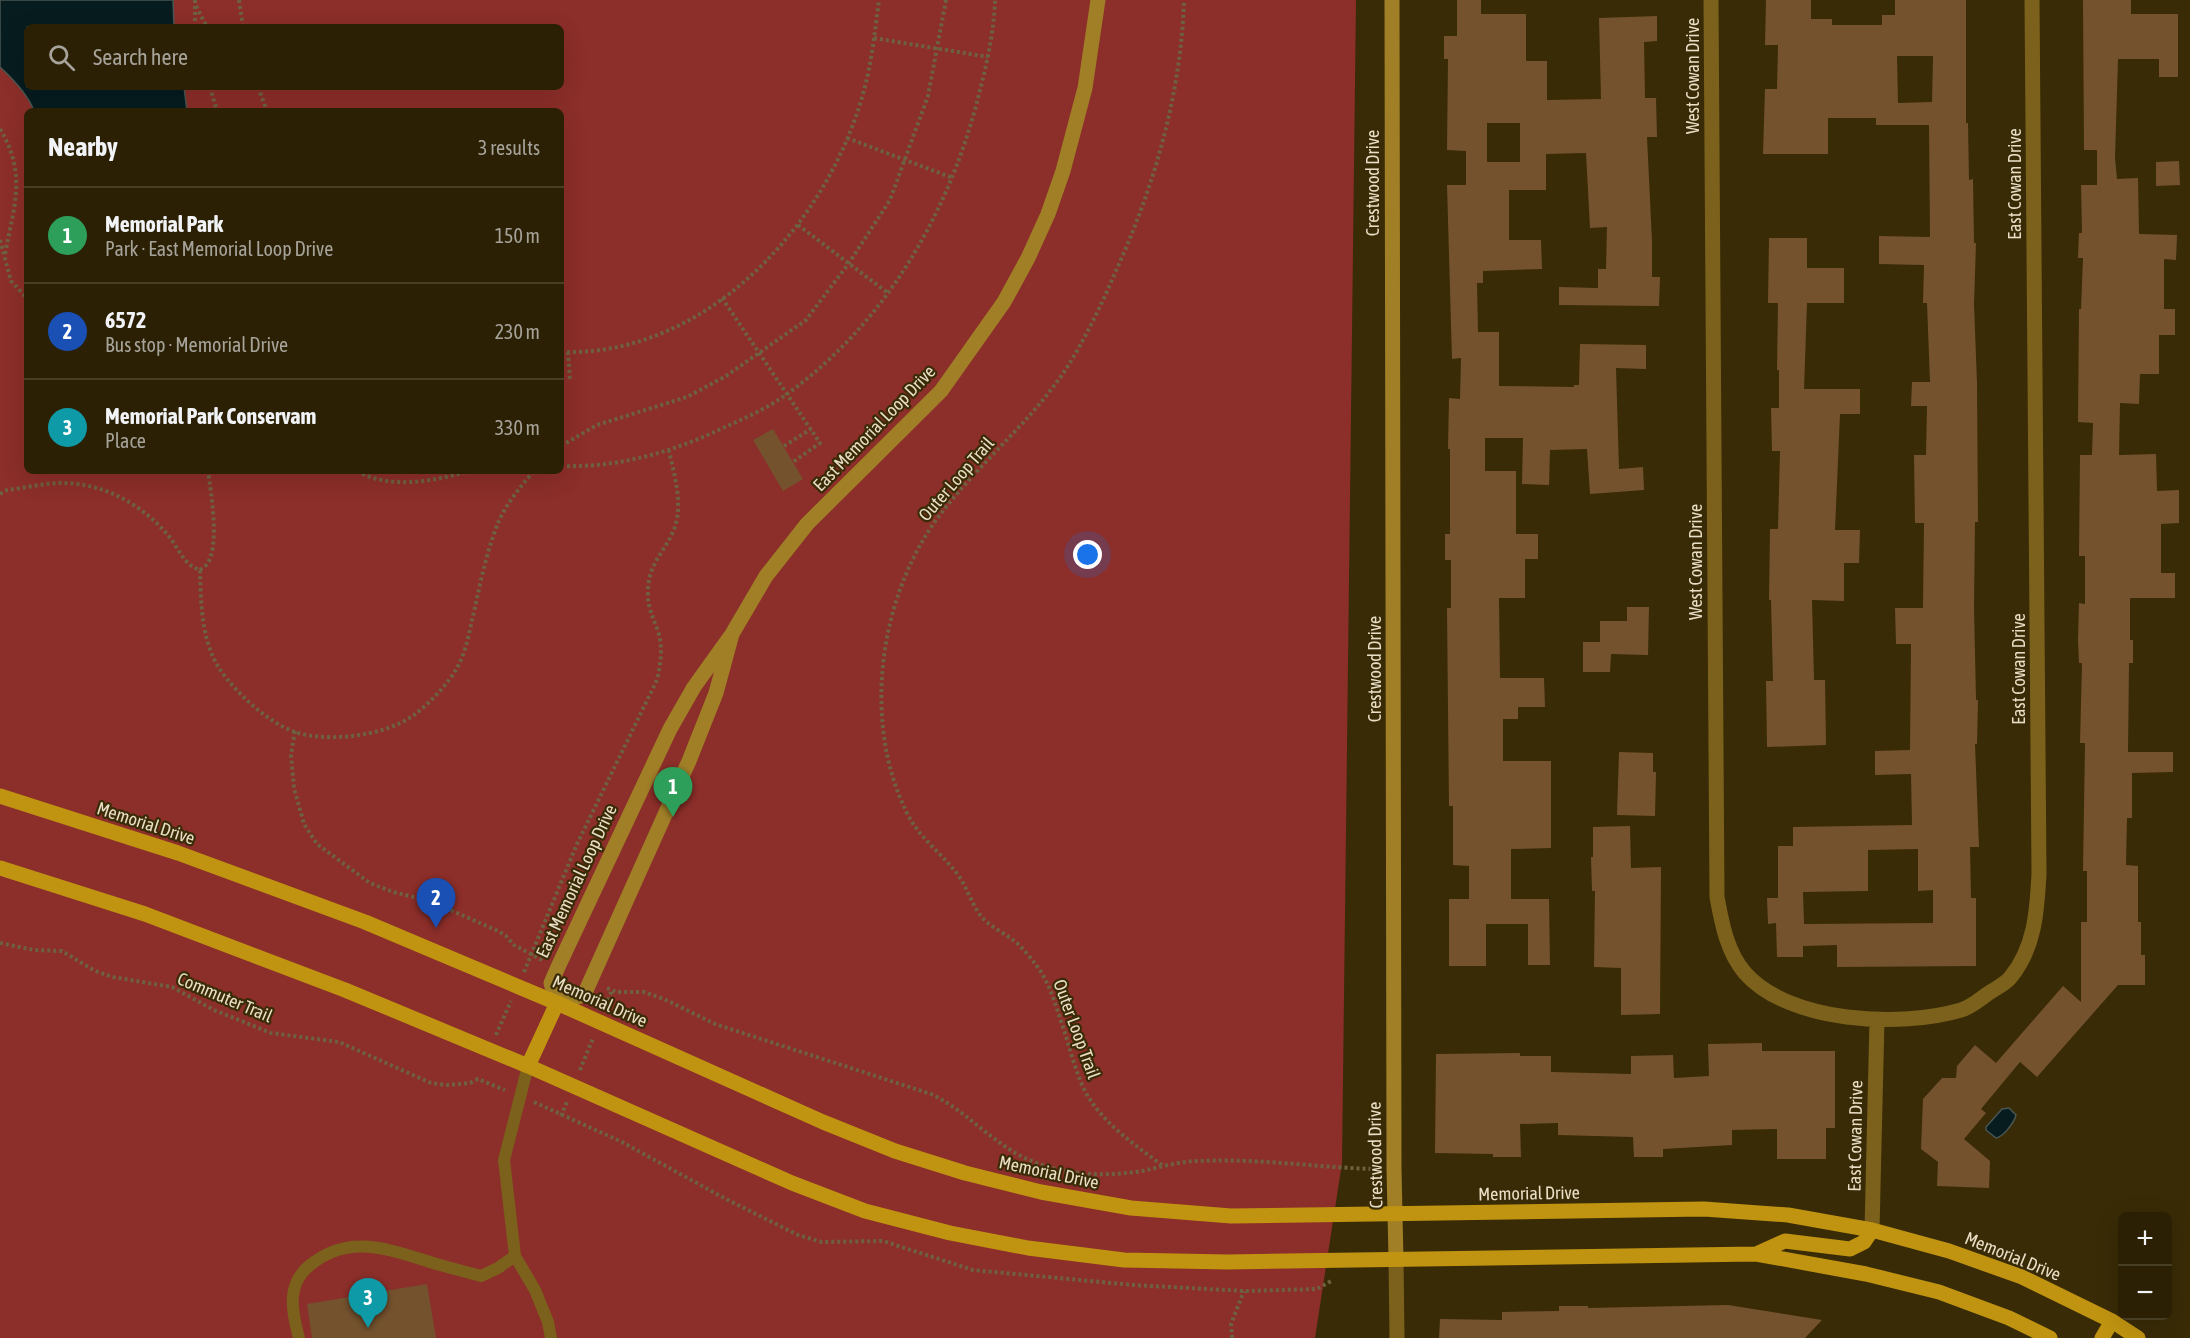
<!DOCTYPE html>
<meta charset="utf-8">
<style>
:root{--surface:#2b2004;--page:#372d13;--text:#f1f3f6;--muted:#a6a39a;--line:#473e26;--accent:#bca0f2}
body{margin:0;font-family:"Asap Condensed",sans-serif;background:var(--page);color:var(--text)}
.controls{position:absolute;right:18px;bottom:18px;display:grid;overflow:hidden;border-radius:9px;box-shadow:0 6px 24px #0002}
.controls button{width:54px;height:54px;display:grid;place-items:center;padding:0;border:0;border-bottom:2px solid var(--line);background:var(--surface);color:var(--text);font:30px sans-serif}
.you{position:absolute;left:1088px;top:555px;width:21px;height:21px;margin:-15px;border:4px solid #fff;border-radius:50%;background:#1a73e8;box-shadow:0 0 0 9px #1a73e833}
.badge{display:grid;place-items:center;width:39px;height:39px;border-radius:50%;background:var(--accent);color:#fff;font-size:20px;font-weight:700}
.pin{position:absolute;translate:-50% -50px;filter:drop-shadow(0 2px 3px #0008)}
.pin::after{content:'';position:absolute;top:32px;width:21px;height:18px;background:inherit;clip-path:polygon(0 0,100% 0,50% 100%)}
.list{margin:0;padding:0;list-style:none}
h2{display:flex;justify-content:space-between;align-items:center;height:78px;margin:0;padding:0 24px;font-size:26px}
h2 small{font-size:20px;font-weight:400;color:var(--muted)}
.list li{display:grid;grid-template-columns:39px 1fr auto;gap:18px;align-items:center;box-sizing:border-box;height:96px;padding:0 24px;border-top:2px solid var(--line)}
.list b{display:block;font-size:22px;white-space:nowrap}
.list p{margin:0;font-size:20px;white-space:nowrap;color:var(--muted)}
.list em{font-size:20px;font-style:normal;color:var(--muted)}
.icon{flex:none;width:33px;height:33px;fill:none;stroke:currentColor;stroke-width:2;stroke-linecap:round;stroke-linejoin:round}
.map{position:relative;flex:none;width:2190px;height:1338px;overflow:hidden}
.search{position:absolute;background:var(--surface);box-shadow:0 6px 24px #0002;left:24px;top:24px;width:540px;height:66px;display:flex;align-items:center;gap:15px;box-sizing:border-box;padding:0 21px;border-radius:9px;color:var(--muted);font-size:22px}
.panel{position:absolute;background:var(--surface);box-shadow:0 6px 24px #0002;left:24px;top:108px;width:540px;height:366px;border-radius:9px}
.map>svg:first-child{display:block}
</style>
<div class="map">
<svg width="2190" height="1338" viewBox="0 0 2190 1338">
<rect width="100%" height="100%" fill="#392b06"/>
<path fill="#8c2e29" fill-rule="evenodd" d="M 0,0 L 1356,0 L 1342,1163 L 1315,1338 L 0,1338 ZM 27,27 L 561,27 L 561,87 L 27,87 ZM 27,111 L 561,111 L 561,471 L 27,471 Z"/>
<path fill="#061c1f" stroke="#4a5651" stroke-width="1.5" d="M 0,0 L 173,0 L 174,27 L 27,27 L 27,87 L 184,87 L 187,111 L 34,111 C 28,94 13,79 0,67 Z
M 2009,1108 L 2016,1115 C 2014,1123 2003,1137 1996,1138 L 1986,1130 L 1986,1127 L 2002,1109 Z"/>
<path fill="#74522e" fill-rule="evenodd" d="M 1457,0 L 1481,0 L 1481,14 L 1526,14 L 1526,61 L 1547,61 L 1547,100 L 1601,99 L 1599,18 L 1657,16 L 1657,41 L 1644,42 L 1645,98 L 1656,98 L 1657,137 L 1647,137 L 1652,241 L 1652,277 L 1660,277 L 1659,306 L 1559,305 L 1559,287 L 1598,288 L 1598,269 L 1606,269 L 1607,227 L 1590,228 L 1586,153 L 1546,154 L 1546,190 L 1509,190 L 1509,240 L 1541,240 L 1542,269 L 1483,271 L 1483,283 L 1477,283 L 1478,332 L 1499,332 L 1499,386 L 1574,387 L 1574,385 L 1579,385 L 1580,344 L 1646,345 L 1646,369 L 1616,368 L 1619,469 L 1643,467 L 1644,490 L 1590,494 L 1587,449 L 1550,450 L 1549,485 L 1522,484 L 1523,438 L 1485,438 L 1485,471 L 1516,471 L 1516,534 L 1538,534 L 1538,559 L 1525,559 L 1525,598 L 1499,598 L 1500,678 L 1544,678 L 1545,707 L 1518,707 L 1518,719 L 1503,719 L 1503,761 L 1551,761 L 1551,848 L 1511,849 L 1511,899 L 1549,899 L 1550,965 L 1528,965 L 1528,924 L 1486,924 L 1486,966 L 1449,966 L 1449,899 L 1469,899 L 1469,866 L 1453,865 L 1453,806 L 1449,806 L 1447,608 L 1451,608 L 1451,560 L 1445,560 L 1445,534 L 1450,534 L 1450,449 L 1448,449 L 1449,398 L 1460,399 L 1461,358 L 1452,359 L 1447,185 L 1466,185 L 1466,151 L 1447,150 L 1448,59 L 1444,59 L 1444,36 L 1457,36 ZM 1487,123 L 1520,123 L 1520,162 L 1487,162 Z
M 1766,0 L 1811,0 L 1811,19 L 1832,19 L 1832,25 L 1882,25 L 1882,15 L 1895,15 L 1895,0 L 1966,0 L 1966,123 L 1968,123 L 1969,180 L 1973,179 L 1974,243 L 1976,243 L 1974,304 L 1977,383 L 1978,522 L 1975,522 L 1974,607 L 1976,700 L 1978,700 L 1977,744 L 1975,744 L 1979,847 L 1970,847 L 1971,898 L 1976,898 L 1976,966 L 1837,967 L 1837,945 L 1803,946 L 1803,957 L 1777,957 L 1776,923 L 1768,924 L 1767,898 L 1778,898 L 1778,846 L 1793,846 L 1793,827 L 1912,825 L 1911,774 L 1875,775 L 1875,751 L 1910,750 L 1911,644 L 1896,644 L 1895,608 L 1923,608 L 1924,523 L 1915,523 L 1914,455 L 1926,455 L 1927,406 L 1911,406 L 1912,382 L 1930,382 L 1927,303 L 1923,303 L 1924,265 L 1879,264 L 1879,236 L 1930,237 L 1929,125 L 1876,125 L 1876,118 L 1828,118 L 1828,154 L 1763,154 L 1765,89 L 1777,89 L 1778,45 L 1765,45 ZM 1897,56 L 1933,56 L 1932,102 L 1898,103 ZM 1918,849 L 1918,891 L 1933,890 L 1933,923 L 1804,924 L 1803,892 L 1868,891 L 1868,850 Z
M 2083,0 L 2131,0 L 2131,14 L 2178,14 L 2178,77 L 2159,77 L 2159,59 L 2118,59 L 2115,158 L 2117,179 L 2138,178 L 2139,234 L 2177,235 L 2176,260 L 2164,259 L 2164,309 L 2175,309 L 2175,335 L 2159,335 L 2159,374 L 2140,374 L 2139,404 L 2120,403 L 2119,455 L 2156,454 L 2157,491 L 2179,490 L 2179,523 L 2161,524 L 2161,573 L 2175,573 L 2175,598 L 2130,598 L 2130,640 L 2133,640 L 2133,663 L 2129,663 L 2128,752 L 2173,752 L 2173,772 L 2132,773 L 2132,818 L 2127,818 L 2126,865 L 2138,866 L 2138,922 L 2141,922 L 2141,955 L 2145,955 L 2145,985 L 2118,985 L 2037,1077 L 2020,1062 L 1981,1109 L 1986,1113 L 1964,1139 L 1990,1161 L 1989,1188 L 1937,1186 L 1938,1162 L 1921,1149 L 1923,1099 L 1942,1078 L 1956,1078 L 1957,1066 L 1975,1045 L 1996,1063 L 2063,986 L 2081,1002 L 2081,922 L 2087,922 L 2087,871 L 2083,871 L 2085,743 L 2080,743 L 2082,663 L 2079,663 L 2078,640 L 2079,603 L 2085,604 L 2085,556 L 2079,556 L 2080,455 L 2092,455 L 2093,423 L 2078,422 L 2079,309 L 2081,309 L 2083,258 L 2078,258 L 2079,233 L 2082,233 L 2081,185 L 2097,185 L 2097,150 L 2084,150 Z
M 2179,161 L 2180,185 L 2156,186 L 2156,162 Z
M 1769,238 L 1807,238 L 1807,268 L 1844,268 L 1844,303 L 1807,303 L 1804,389 L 1860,389 L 1860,414 L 1840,414 L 1835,530 L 1860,530 L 1859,563 L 1844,563 L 1844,601 L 1812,600 L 1814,680 L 1825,680 L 1826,745 L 1767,747 L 1766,681 L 1773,681 L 1771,600 L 1769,600 L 1770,529 L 1778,529 L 1780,451 L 1772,451 L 1771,408 L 1779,408 L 1779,370 L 1777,370 L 1778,303 L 1768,303 Z
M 773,429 L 803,479 L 783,491 L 753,440 Z
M 1627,607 L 1649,607 L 1648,655 L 1611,654 L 1610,672 L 1583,672 L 1583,642 L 1600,642 L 1600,621 L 1627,621 Z
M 1619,752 L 1653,753 L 1653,772 L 1656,772 L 1655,816 L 1617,815 Z
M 1630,826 L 1631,868 L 1661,867 L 1660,1014 L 1621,1015 L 1621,968 L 1594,967 L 1595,891 L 1592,891 L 1591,857 L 1593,857 L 1593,827 Z
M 1762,1043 L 1762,1051 L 1835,1051 L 1835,1128 L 1826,1128 L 1826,1159 L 1777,1159 L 1777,1129 L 1732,1130 L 1732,1145 L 1663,1149 L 1663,1157 L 1634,1157 L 1633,1137 L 1558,1135 L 1558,1123 L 1520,1124 L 1521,1157 L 1493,1157 L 1493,1154 L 1435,1153 L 1436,1054 L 1520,1053 L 1520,1056 L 1551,1056 L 1551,1072 L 1631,1074 L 1631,1056 L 1673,1055 L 1674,1078 L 1709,1076 L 1708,1044 Z
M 427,1284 L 436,1338 L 312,1338 L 307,1304 Z
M 1728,1305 L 1822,1320 L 1805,1338 L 1439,1338 L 1440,1319 L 1502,1320 L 1502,1312 L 1559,1311 L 1559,1306 L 1588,1306 L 1588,1308 Z"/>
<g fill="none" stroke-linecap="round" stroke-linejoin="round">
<path stroke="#6e6140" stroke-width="4" stroke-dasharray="3 3" stroke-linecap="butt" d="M 195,0 L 195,27
M 239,0 L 243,27
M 196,6 L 207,27
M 874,38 L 988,57
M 210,87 L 217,111
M 258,87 L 267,111
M 0,129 C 28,175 13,208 5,255
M 847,138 L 953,178
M 798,225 L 888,293
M 0,240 L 11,281 L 27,298
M 722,298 L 820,443 L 793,462
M 561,352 C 707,357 829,223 864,90 C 872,61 875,30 879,0
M 568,352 L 570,381
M 561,446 L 597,425 L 687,397 L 726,376 L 806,320 L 849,263 L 890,200 L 928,96 L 946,0
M 784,446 L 811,429
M 561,466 C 617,468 673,452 723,428 C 745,418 768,408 787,394 C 887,322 950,211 979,94 C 987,63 994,32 995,0
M 357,471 C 390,490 435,481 469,471
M 0,494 L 7,490 C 25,488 44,483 62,483 C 103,483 141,504 167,534 C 178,546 183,565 200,570 C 201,603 201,639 219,668 C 235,692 267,722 295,732 C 328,743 385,736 414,715 C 430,703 447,685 457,668 C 466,652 469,633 473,616 C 480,585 486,553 498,523 C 506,504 521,486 534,471
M 200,570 C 202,568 205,567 207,564 C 220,547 211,492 208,471
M 295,731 L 291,755 L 294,788 L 304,824 L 317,844 L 370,883 L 393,892 L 430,901 L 498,931 L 506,936 L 514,945 L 542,960
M 0,943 L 34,950 L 62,951 L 95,971 L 113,977 L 172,987 L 214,1010 L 271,1033 L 339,1042 L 431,1083 L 447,1085 L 470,1083 L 478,1079 L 505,1090
M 524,972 L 577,844 L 657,680 C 661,663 663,647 658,631 C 653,617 647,606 648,591 C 648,565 663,554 673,532 C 684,506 675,478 669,451
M 607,988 L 616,992 L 644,992 L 664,999 L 715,1024 L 931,1094 C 969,1112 995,1147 1034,1162 C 1068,1175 1105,1177 1142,1171 C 1161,1167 1180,1161 1200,1161 C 1259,1158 1319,1168 1378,1169
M 606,1006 L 612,990
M 496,1035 L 511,1001
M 580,1070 L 593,1038
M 534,1102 L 622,1142 L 724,1198 L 798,1235 L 822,1242 L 883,1241 L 973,1270 L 1133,1285 L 1244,1291 L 1283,1290 L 1317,1289 L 1331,1281
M 561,1116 L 567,1102
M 1162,1165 C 1132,1143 1098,1120 1082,1085 C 1075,1068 1070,1050 1065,1033 C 1057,1011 1051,984 1036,965 C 1030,957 1022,947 1013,940 C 1003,932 990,927 981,916 C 970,902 966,883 954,870 C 938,850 918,836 907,813 C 863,725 878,603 934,523 C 972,469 1028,426 1066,369 C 1085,339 1101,306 1115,273 C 1154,187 1181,95 1184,0
M 1232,1338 L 1231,1324 L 1244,1291"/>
<path stroke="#7b611c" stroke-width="12" d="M 528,1066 L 504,1160 L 515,1256 L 535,1290 L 548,1322 L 551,1338
M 299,1338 C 292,1312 286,1285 309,1266 C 347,1234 385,1248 427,1261 C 445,1267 463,1271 481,1276 L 498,1268 L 515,1256"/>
<path stroke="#7b611c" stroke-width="15" d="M 1711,0 L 1717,897 C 1722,924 1727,952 1745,973 C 1789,1023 1901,1028 1961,1010 C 1972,1007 1982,997 1992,991 C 1998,987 2006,983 2010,978 C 2035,948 2037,911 2039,874 L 2032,0
M 1872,1230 L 1877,1019
M 1396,1259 L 1397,1338"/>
<path stroke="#a07f27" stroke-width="15" d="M 1392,0 L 1394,1169 L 1396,1259
M 732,634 L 716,693 L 689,761 L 584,995 L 557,1003 L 551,983 L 558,967 L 670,729 L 694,687 L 732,634 L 766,576 L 807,524 L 941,391 L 1004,302 L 1028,258 L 1048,214 L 1063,171 L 1085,88 L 1098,0"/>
<path stroke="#c09411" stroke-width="15" d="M 0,796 L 178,853 L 365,922 L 557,1003 L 823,1122 L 895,1151 L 965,1173 L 1041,1192 L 1131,1208 L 1231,1216 L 1704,1209 L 1788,1215 L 1872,1230 L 1949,1251 L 2022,1277 L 2112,1321 L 2138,1338
M 0,868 L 145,914 L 345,990 L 528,1066 L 792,1183 L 865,1211 L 950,1233 L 1028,1248 L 1124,1260 L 1228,1262 L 1756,1254 L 1866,1274 L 1939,1292 L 2009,1318 L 2050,1338
M 528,1066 L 557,1003
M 1756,1254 L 1785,1241 L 1850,1249 L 1864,1242 L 1872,1230
M 2102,1338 L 2112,1321"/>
</g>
<g text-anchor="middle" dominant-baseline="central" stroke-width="4.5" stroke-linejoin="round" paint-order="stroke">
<g font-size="18" fill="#e9dec6" stroke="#392b06">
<text transform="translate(1692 76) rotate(-90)">West Cowan Drive</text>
<text transform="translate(1372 183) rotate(-90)">Crestwood Drive</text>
<text transform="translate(2014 184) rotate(-90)">East Cowan Drive</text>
<text transform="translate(874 428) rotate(-46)">East Memorial Loop Drive</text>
<text transform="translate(956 479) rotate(-49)">Outer Loop Trail</text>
<text transform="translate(1695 562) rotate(-90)">West Cowan Drive</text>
<text transform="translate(1374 669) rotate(-90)">Crestwood Drive</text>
<text transform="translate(2018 669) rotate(-90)">East Cowan Drive</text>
<text transform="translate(146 823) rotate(18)">Memorial Drive</text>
<text transform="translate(576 881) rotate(-65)">East Memorial Loop Drive</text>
<text transform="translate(225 997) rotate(23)">Commuter Trail</text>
<text transform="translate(600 1001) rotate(24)">Memorial Drive</text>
<text transform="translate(1077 1029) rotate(70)">Outer Loop Trail</text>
<text transform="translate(1855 1136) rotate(-89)">East Cowan Drive</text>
<text transform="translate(1375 1155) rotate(-91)">Crestwood Drive</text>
<text transform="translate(1049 1172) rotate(12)">Memorial Drive</text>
<text transform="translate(1529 1193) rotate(-1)">Memorial Drive</text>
<text transform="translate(2013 1256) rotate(22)">Memorial Drive</text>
</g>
</g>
</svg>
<div class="controls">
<button>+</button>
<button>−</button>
</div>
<div class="you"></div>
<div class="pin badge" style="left:673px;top:817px;background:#2e9e5b">1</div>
<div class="pin badge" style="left:436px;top:928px;background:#1a4fb4">2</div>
<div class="pin badge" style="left:368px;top:1328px;background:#0f9aa8">3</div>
<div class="search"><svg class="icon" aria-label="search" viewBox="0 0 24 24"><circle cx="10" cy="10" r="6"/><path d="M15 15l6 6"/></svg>Search here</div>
<section class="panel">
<h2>Nearby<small>3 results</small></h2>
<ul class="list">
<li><span class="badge" style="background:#2e9e5b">1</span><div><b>Memorial Park</b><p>Park · East Memorial Loop Drive</p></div><em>150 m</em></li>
<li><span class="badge" style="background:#1a4fb4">2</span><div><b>6572</b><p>Bus stop · Memorial Drive</p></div><em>230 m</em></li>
<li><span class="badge" style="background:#0f9aa8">3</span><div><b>Memorial Park Conservam</b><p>Place</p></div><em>330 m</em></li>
</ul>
</section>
</div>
